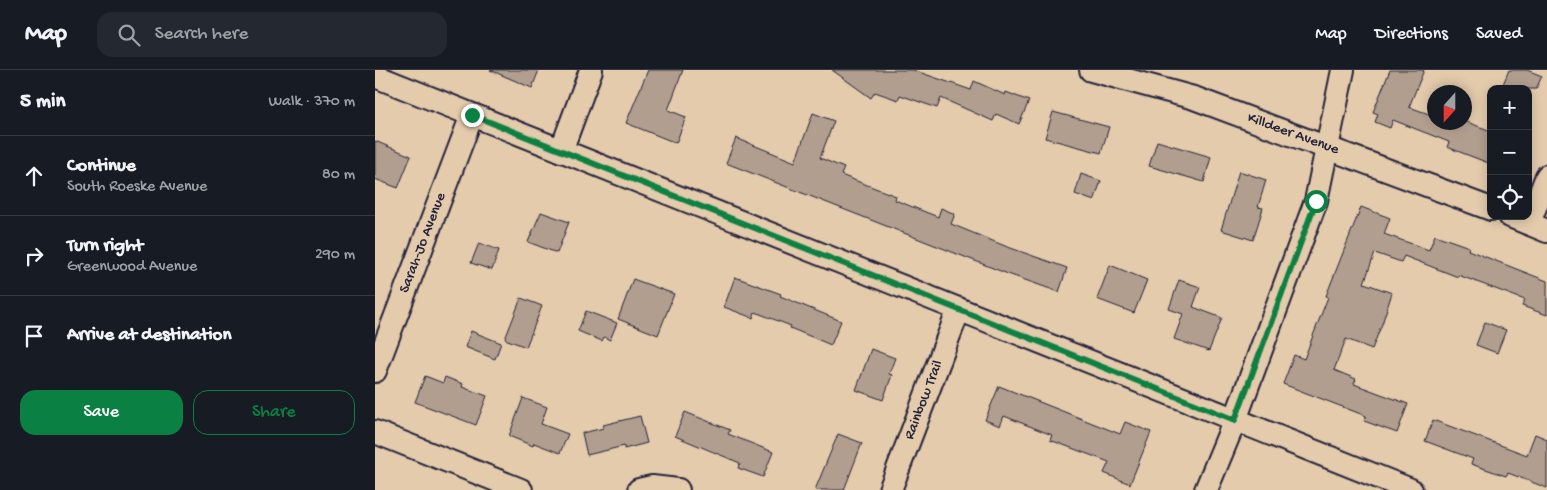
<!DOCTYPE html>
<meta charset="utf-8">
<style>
:root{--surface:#171b24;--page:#242831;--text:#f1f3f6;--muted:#9ea1a6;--line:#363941;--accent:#0b8043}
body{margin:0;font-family:"Gochi Hand",sans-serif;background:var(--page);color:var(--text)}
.controls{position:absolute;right:15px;top:15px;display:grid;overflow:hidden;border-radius:10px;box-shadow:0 2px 12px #0003}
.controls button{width:45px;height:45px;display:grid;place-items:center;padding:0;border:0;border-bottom:1px solid var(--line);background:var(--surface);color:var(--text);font:25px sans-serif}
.compass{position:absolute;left:1052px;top:15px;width:45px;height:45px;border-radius:50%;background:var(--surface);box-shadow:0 2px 12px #0003;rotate:201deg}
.stop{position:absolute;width:15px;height:15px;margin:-11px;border:4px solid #0b8043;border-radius:50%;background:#fff}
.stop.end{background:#0b8043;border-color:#fff;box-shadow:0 1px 5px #0008}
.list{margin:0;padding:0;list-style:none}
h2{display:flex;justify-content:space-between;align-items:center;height:65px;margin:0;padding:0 20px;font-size:21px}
h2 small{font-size:16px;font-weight:400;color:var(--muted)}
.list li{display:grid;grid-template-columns:32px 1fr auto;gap:15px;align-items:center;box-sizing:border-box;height:80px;padding:0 20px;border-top:1px solid var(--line)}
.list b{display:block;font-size:19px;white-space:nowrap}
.list p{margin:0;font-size:16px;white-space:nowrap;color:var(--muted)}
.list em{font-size:16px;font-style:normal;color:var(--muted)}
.actions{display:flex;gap:10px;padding:15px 20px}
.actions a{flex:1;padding:11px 0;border:1px solid var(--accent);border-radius:15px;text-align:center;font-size:18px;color:var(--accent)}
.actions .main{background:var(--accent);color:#fff}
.icon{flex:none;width:28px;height:28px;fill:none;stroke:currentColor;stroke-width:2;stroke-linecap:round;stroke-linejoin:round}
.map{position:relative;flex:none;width:1172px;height:420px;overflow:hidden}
header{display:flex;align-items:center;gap:30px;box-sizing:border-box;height:70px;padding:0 25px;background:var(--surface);border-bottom:1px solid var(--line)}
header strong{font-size:24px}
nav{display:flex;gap:28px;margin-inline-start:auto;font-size:18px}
.search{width:350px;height:45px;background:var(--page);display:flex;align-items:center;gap:12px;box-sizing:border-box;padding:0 18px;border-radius:15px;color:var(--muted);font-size:19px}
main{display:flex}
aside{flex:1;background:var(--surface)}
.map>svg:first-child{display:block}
</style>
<header>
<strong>Map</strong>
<div class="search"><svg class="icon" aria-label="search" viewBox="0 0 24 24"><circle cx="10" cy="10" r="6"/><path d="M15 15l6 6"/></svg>Search here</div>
<nav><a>Map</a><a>Directions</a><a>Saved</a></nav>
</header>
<main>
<aside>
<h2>5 min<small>Walk · 370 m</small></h2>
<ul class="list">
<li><svg class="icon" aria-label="ahead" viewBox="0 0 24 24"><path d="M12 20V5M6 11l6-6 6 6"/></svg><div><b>Continue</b><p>South Roeske Avenue</p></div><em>80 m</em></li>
<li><svg class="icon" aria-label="right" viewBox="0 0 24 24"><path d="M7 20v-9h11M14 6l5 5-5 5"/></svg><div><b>Turn right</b><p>Greenwood Avenue</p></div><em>290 m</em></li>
<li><svg class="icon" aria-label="arrive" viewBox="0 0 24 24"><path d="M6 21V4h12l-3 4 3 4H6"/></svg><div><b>Arrive at destination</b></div></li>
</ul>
<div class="actions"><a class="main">Save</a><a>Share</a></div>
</aside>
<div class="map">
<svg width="1172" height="420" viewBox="0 0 1172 420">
<rect width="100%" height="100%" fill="#e4cbac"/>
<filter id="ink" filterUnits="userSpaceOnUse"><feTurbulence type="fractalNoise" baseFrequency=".02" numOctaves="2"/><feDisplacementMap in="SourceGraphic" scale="10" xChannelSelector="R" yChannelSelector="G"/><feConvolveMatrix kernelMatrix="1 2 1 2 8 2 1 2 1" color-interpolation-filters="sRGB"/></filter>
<g filter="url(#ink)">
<path fill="#b19e8e" stroke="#22223b" d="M 115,0 L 164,0 L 157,18 Z
M 273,0 L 308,0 L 293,40 L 311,47 L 301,73 L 251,53 Z
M 457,0 L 538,0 L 596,20 L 599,11 L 630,25 L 631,22 L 654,31 L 644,54 L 621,44 L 618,51 L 566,28 L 562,38 L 525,25 L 523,30 L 500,22 L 496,28 Z
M 1015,0 L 1049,0 L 1034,37 L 1060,46 L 1060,52 L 1092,52 L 1116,61 L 1116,94 L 1072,77 L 1074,72 L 1018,50 L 1015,58 L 1000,52 L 1003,44 L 998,42 Z
M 1134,0 L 1152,0 L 1167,6 L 1161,19 L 1126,19 Z
M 678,42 L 734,57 L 726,83 L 670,68 Z
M 438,43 L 459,51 L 445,88 L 469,98 L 466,105 L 521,126 L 520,130 L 563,147 L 566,138 L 580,144 L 576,154 L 630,176 L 692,198 L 684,222 L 633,204 L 351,93 L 361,68 L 420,92 Z
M 0,71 L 36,86 L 23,118 L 0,109 Z
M 782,71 L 836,87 L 829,112 L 774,96 Z
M 864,101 L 891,110 L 883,137 L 888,138 L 878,170 L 846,160 Z
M 706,104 L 726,111 L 719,131 L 700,124 Z
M 986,137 L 1015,148 L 1009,164 L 1054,180 L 1060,165 L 1094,177 L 1093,180 L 1172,211 L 1172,245 L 1147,236 L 1150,230 L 1083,205 L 1083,207 L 1029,186 L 1026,192 L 1000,183 L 989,213 L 1017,223 L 1007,254 L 997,279 L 971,269 L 959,300 L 981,309 L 979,314 L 1033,334 L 1022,363 L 989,351 L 991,346 L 908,314 L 919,285 L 929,289 L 953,227 L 951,226 Z
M 166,142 L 194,152 L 182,183 L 153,172 Z
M 104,173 L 124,180 L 117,200 L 96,193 Z
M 735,195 L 772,210 L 759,243 L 722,229 Z
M 360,207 L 406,224 L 405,226 L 466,251 L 456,275 L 415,258 L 416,256 L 380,242 L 378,248 L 349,237 Z
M 258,209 L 299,224 L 283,265 L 243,249 Z
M 804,210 L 825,217 L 818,237 L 847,248 L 834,281 L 799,269 L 808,244 L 794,239 Z
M 146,228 L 167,236 L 151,277 L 130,269 Z
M 211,241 L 242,253 L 235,270 L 229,267 L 227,271 L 203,261 Z
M 1110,252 L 1131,260 L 1122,283 L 1101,275 Z
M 96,261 L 126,273 L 120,289 L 90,277 Z
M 496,279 L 520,288 L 514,304 L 517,305 L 508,330 L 481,320 Z
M 50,306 L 68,313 L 70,307 L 88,314 L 87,317 L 112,326 L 101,355 L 40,332 Z
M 624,316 L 745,364 L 750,352 L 776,362 L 755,414 L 729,403 L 734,392 L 675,370 L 677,365 L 629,346 L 625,356 L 610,350 Z
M 148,328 L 172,337 L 166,354 L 193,364 L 185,383 L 159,373 L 158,376 L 134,366 Z
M 310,342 L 355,360 L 353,364 L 398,382 L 388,407 L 363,398 L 365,393 L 300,366 Z
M 265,346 L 272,373 L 249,379 L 249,376 L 212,385 L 207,363 L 229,358 L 228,355 Z
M 1058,350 L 1152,385 L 1160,364 L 1172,369 L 1172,418 L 1133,403 L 1131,406 L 1096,394 L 1098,389 L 1050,371 Z
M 463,364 L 487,373 L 469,420 L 440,420 Z"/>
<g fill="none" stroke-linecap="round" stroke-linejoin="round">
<defs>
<path id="minor" d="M 716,0 L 819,28 L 1116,139
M 0,6 L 1036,420
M 186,81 L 216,0
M 1135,146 L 1172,161
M 1154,153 L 1172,106
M 0,301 L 97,45
M 0,362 L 146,420
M 264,420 L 277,417 L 303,420
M 515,420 L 584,239
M 831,420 L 860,350 L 941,131 L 968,0"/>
</defs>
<use href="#minor" stroke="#22223b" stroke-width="26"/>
<use href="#minor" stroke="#e4cbac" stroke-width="22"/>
</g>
</g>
<g fill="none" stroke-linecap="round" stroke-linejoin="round" filter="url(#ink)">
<path stroke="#0b8043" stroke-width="6" d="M 97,45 L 860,350 L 941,131"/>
</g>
<g text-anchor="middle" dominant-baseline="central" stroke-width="5" stroke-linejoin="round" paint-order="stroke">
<g font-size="15" fill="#22223b" stroke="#e4cbac">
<text transform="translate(918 64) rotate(20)">Killdeer Avenue</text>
<text transform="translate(48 173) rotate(-69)">Sarah-Jo Avenue</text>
<text transform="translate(549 330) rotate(-69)">Rainbow Trail</text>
</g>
</g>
</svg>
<div class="controls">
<button>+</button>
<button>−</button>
<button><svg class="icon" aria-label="locate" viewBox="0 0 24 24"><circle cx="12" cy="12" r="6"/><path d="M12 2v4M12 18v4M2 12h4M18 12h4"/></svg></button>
</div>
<svg class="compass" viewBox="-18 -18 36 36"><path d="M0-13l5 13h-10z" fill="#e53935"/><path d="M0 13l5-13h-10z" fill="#9ea1a6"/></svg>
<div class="stop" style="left:941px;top:131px"></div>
<div class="stop end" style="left:97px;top:45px"></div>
</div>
</main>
